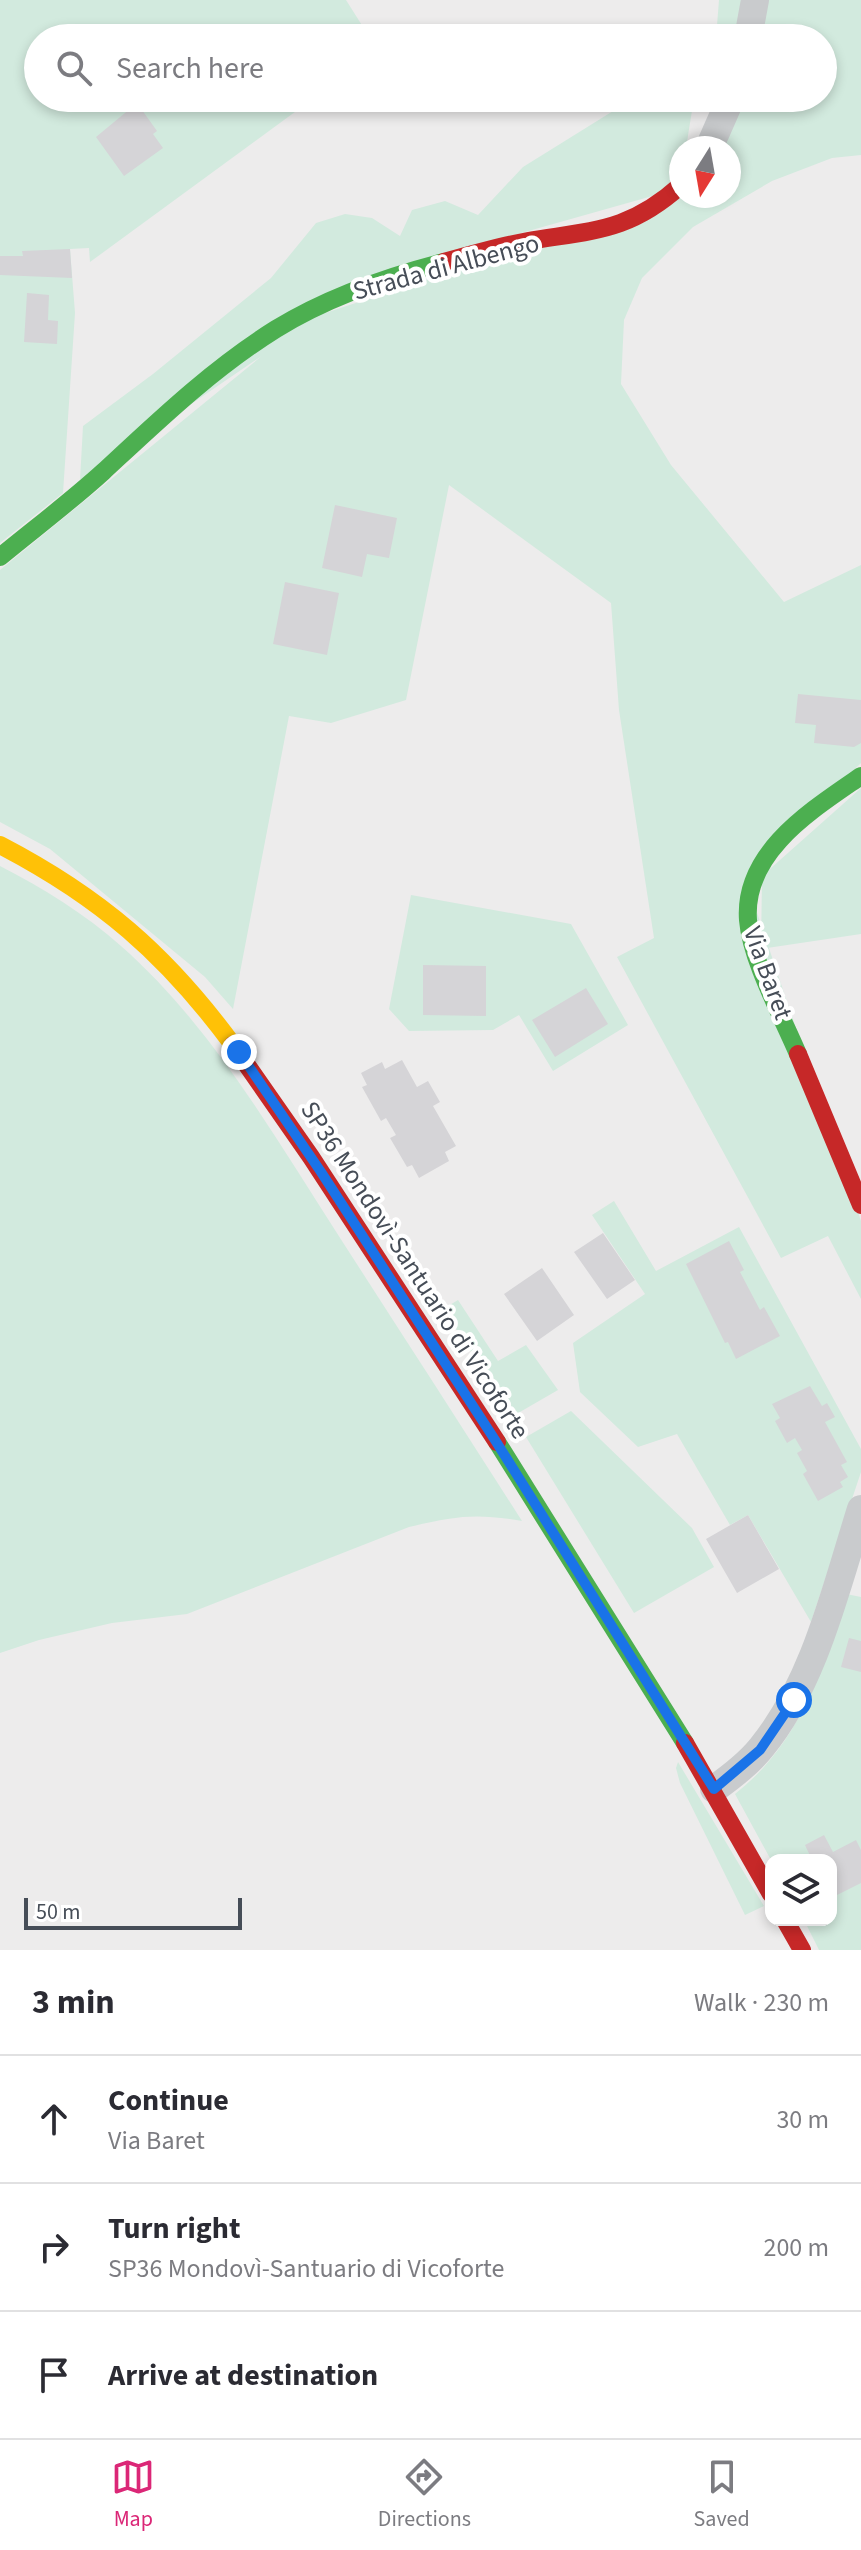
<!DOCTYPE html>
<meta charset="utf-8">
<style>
:root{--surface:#fff;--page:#f2f2f3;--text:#2b2b33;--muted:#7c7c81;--line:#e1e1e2;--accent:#db2777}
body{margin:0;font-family:"Source Sans 3",sans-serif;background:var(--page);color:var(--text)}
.controls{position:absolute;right:24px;bottom:24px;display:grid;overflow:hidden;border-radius:16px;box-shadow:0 4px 12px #0003}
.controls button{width:72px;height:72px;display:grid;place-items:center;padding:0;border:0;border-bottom:2px solid var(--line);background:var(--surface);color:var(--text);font:40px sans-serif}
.compass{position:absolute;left:669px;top:136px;width:72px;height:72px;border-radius:50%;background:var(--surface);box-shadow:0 4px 12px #0003;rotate:191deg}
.scale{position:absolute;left:24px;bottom:20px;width:218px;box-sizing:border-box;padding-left:8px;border:4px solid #464d57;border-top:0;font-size:22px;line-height:28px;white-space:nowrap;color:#464d57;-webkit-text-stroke:6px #fff;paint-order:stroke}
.stop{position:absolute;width:24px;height:24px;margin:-18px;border:6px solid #1a73e8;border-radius:50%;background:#fff}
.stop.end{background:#1a73e8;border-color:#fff;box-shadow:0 2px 8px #0008}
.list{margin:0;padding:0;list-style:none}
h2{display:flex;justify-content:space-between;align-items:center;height:104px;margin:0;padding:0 32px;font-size:34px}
h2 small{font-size:26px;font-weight:400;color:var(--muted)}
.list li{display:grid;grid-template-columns:52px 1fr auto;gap:24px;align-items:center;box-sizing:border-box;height:128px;padding:0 32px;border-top:2px solid var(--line)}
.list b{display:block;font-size:30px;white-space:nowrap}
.list p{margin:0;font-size:26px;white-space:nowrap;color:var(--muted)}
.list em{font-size:26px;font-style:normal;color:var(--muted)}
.icon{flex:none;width:44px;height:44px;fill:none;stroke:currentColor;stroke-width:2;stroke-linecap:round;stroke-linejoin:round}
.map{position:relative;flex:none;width:861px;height:1950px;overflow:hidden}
.search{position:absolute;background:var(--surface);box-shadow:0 4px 12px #0003;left:24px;right:24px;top:24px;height:88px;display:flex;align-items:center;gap:20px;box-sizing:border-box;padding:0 28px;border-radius:44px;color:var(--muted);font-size:30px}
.sheet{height:488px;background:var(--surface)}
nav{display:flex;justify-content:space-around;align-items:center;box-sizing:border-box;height:112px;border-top:2px solid var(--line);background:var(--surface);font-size:22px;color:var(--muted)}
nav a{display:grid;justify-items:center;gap:4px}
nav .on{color:var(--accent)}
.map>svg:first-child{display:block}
</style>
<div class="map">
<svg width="861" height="1950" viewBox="0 0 861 1950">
<rect width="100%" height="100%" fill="#edecec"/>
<path fill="#d2eade" d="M 0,0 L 346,0 L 370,38 L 38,38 L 38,98 L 314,98 L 90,262 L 89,248 L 70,249 L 75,313 L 63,493 L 0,543 Z
M 719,0 L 745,0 L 738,38 L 716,38 Z
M 765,0 L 861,0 L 861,155 L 832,158 L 772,181 L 693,227 L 642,278 L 624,320 L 621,384 L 671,465 L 784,602 L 861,565 L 861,763 L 745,877 L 861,1221 L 861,1299 L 828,1236 L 781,1258 L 617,957 L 654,938 L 619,710 L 611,603 L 449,485 L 406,700 L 331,723 L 289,716 L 233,1009 L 205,977 L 50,849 L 0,822 L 0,570 L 307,319 L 681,196 L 729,196 L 729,148 L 719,148 L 741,98 L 823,98 L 823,38 L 758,38 Z
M 634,98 L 694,98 L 686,148 L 681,148 L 681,172 L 663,193 L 386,271 L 80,480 L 83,426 L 153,374 L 271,278 L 316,223 L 345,214 L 372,218 L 400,236 L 412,210 L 445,201 L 478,215 L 523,167 Z
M 861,788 L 861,934 L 761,949 L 762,876 Z
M 0,866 C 43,888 85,914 121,946 C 213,1027 276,1139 342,1241 C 402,1334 462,1427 522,1521 C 475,1513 456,1516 409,1527 L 187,1614 L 112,1623 L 39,1640 L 0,1653 Z
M 411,895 L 571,924 L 628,1025 L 553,1071 L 519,1015 L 493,1030 L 409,1031 L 389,1009 Z
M 614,1201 L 656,1271 L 739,1227 L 861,1449 L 861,1472 L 811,1622 L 748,1515 L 730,1525 L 677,1434 L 638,1447 L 580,1392 L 573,1343 L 645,1294 L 592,1215 Z
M 458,1300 L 498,1361 L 526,1345 L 558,1390 L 513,1416 L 443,1309 Z
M 571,1411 L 692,1528 L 714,1567 L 634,1613 L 526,1437 Z
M 846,1594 L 861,1597 L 861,1950 L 819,1950 L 804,1920 L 831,1920 L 831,1860 L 771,1860 L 735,1794 C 802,1741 820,1672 846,1594 Z
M 678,1762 L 764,1906 L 745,1915 L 680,1783 L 676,1768 Z"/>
<path fill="#d5d4d7" d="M 137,103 L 157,131 L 153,134 L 163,148 L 124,176 L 96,137 Z
M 70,249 L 72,278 L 0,275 L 0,256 L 23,256 L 22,251 Z
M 27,293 L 49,295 L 48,320 L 58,321 L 57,344 L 24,342 Z
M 335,505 L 397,518 L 389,558 L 367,554 L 362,577 L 322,568 Z
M 285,582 L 339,593 L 327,655 L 273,644 Z
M 798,694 L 861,700 L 861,743 L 854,747 L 814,743 L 816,725 L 795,723 Z
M 423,965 L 486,966 L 486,1016 L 423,1015 Z
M 586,988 L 608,1024 L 555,1057 L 532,1020 Z
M 402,1060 L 417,1087 L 428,1081 L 440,1102 L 433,1106 L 456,1146 L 445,1152 L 449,1161 L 419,1178 L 412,1165 L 407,1167 L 390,1138 L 396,1135 L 386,1118 L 381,1121 L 362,1087 L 367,1085 L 361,1073 L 382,1062 L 385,1069 Z
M 603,1233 L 635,1280 L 607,1299 L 574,1252 Z
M 729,1241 L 744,1270 L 740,1272 L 760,1310 L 764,1307 L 780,1336 L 736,1359 L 728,1342 L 725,1343 L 686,1264 Z
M 542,1268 L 574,1315 L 537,1341 L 504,1294 Z
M 810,1386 L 822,1406 L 827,1403 L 835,1417 L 825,1422 L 847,1462 L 841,1465 L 848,1477 L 840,1482 L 843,1487 L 818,1501 L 803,1474 L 807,1471 L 797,1453 L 802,1450 L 795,1438 L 787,1443 L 775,1421 L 780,1418 L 772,1404 Z
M 748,1515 L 779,1569 L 737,1593 L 706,1539 Z
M 849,1638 L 861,1641 L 861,1672 L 841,1667 Z
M 824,1835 L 833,1852 L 856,1840 L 861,1850 L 861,1883 L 831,1898 L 831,1860 L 812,1860 L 805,1845 Z"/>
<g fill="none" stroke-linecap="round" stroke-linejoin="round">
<path stroke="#c9cbcd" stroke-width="28" d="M 748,38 L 755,0
M 709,148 L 731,98
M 714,1789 C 731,1777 748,1764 761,1748 C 814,1684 836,1588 861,1509"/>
<path stroke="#4caf50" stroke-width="18" d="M 0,557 C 34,529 70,502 103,472 C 158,421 212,369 276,329 C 328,297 386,277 444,262
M 798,1054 C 782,1016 751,960 748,920 C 743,852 812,810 861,776
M 497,1442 L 685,1743"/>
<path stroke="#ffc107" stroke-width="18" d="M 0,845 C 100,897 166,954 233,1045"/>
<path stroke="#c62828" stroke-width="18" d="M 444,262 C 472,254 500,246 528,241 C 593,230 629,232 681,185
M 233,1045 L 311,1157 L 497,1442
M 798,1054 L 861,1205
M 685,1743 L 771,1894
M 785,1920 L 802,1950"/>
</g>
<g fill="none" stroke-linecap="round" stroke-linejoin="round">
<path stroke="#1a73e8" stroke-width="10" d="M 239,1052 L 321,1172 L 495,1440 L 714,1789 L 760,1750 L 794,1700"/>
</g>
<g text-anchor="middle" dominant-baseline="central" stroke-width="8" stroke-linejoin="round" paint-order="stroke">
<g font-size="26" fill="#464d57" stroke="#fff">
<text transform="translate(446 267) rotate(-15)">Strada di Albengo</text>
<text transform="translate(768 973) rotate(70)">Via Baret</text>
<text transform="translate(415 1270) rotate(57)">SP36 Mondovì-Santuario di Vicoforte</text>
</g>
</g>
</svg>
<div class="controls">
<button><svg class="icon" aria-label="layers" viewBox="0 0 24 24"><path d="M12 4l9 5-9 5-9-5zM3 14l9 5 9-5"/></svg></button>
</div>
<svg class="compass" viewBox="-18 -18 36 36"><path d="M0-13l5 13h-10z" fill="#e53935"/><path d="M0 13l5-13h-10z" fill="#7c7c81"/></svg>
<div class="scale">50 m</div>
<div class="stop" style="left:794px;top:1700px"></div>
<div class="stop end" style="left:239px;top:1052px"></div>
<div class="search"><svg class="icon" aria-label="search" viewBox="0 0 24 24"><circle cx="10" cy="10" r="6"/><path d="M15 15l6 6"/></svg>Search here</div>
</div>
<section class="sheet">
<h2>3 min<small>Walk · 230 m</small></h2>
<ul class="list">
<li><svg class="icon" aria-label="ahead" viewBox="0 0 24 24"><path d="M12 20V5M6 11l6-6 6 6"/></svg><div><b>Continue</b><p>Via Baret</p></div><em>30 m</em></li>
<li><svg class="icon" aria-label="right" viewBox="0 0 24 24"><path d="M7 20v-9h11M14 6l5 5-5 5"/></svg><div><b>Turn right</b><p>SP36 Mondovì-Santuario di Vicoforte</p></div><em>200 m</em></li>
<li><svg class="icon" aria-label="arrive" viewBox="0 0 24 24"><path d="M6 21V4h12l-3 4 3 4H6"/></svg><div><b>Arrive at destination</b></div></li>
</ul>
</section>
<nav>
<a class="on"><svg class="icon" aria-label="map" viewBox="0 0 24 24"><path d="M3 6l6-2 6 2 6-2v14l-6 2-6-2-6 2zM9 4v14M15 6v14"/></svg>Map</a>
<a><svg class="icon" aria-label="directions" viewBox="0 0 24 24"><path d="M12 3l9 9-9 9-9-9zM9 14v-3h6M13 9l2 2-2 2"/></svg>Directions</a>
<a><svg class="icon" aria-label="saved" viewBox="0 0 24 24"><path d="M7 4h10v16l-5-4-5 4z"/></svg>Saved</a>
</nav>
